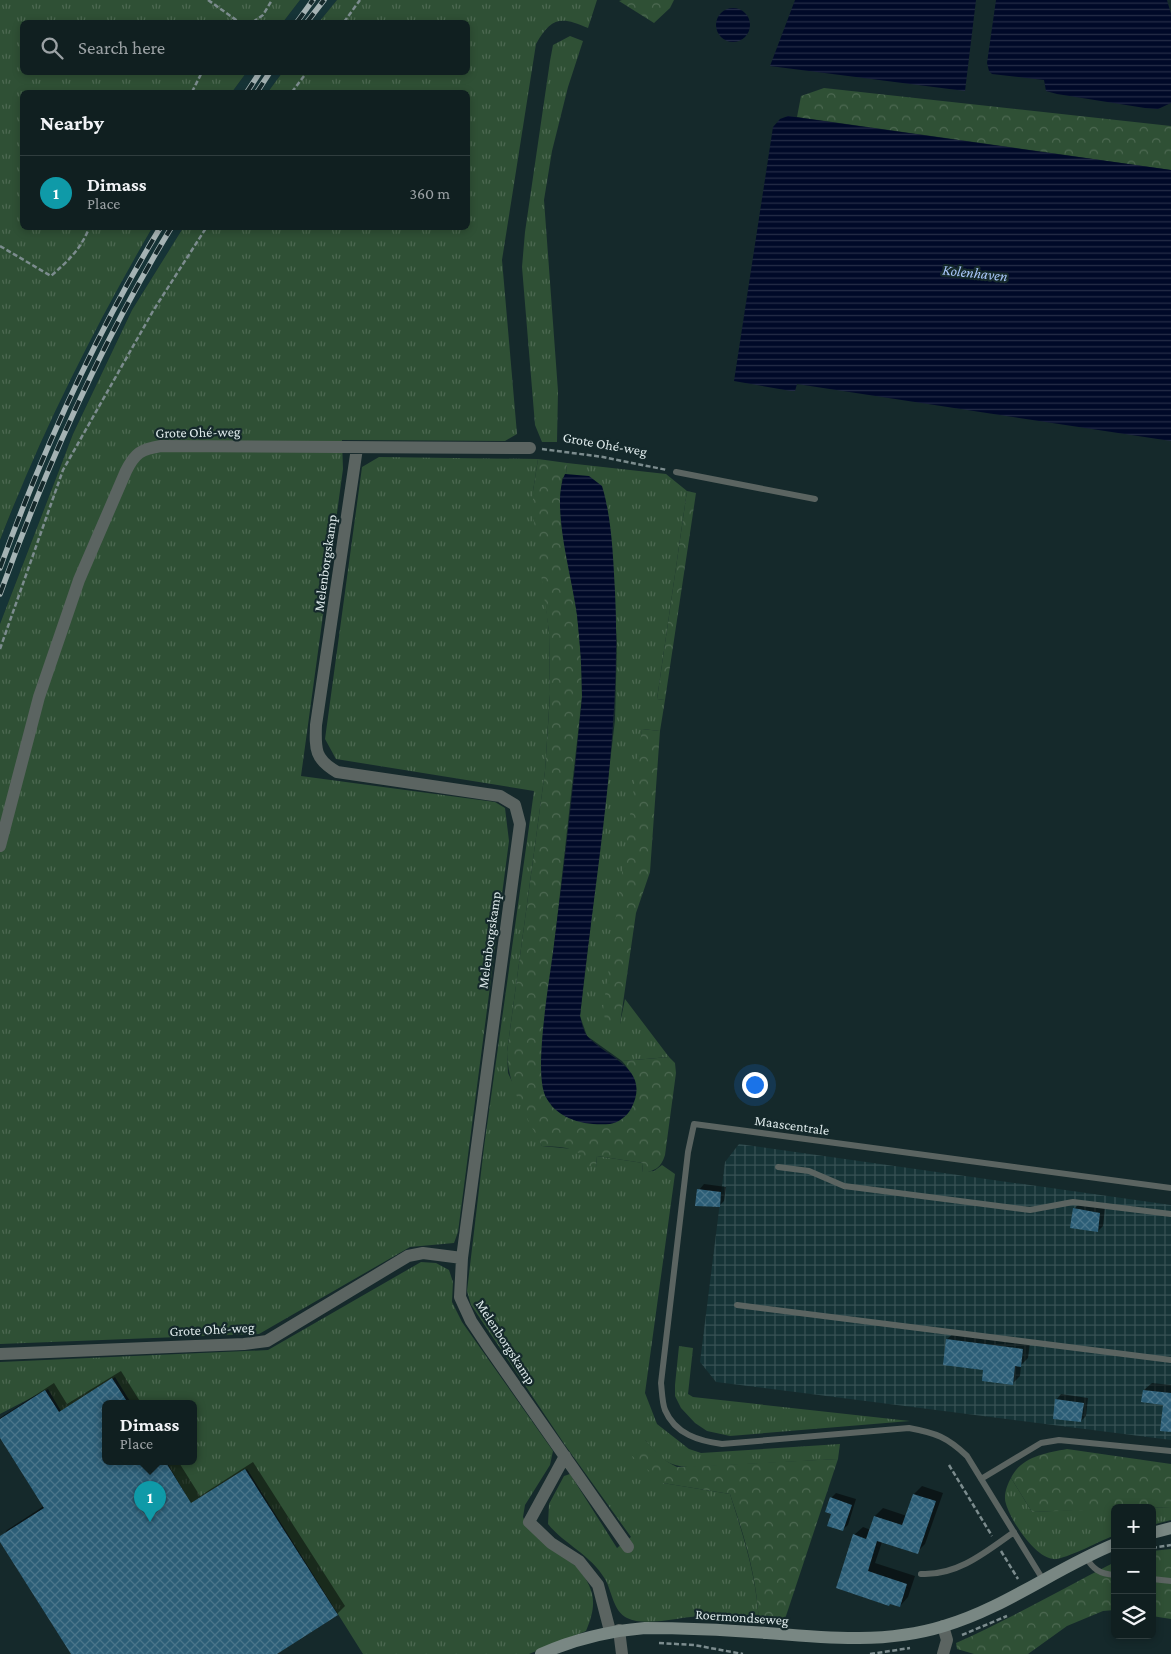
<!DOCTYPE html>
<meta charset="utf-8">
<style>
:root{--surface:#101f20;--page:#1e2c2d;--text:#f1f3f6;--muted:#9ca2a5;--line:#303d3e;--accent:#f790ce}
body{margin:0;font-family:"Crimson Pro",serif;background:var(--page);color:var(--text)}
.controls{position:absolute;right:15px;bottom:15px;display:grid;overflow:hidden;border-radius:8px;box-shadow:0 2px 8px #0003}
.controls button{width:45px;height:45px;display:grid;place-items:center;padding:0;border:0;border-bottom:1px solid var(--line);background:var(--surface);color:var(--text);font:25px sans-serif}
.you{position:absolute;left:754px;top:1084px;width:18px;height:18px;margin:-12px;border:4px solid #fff;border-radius:50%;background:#1a73e8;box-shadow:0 0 0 8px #1a73e833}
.badge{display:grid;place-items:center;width:32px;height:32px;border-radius:50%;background:var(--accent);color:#fff;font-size:16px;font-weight:700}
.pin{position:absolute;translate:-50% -41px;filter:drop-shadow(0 1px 2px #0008)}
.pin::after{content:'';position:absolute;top:26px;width:18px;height:15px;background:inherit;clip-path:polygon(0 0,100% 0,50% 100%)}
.popup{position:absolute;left:102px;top:1400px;width:95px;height:65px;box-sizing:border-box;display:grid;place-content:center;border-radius:8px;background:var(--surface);filter:drop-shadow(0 1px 4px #0005);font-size:16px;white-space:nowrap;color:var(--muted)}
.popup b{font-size:19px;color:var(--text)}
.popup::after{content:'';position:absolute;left:50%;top:100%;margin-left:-10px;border:10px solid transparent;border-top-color:var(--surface)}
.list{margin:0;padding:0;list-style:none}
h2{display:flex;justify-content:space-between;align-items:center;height:65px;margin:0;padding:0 20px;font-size:21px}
h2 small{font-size:16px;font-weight:400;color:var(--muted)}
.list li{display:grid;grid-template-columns:32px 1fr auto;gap:15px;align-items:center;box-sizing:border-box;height:75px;padding:0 20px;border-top:1px solid var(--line)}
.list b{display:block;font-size:19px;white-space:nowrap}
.list p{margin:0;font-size:16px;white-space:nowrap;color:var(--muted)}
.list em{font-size:16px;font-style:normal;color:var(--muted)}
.icon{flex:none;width:28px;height:28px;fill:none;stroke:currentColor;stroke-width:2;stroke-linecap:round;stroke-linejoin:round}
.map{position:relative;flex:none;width:1171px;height:1654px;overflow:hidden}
.search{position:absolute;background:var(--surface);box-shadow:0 2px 8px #0003;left:20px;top:20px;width:450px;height:55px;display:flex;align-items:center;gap:12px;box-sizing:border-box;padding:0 18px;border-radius:8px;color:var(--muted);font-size:19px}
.panel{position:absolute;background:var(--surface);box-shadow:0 2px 8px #0003;left:20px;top:90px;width:450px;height:140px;border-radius:8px}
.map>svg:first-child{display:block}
</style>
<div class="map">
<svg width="1171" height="1654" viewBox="0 0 1171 1654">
<defs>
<pattern id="industrial-grid" width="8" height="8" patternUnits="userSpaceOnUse" patternTransform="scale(1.25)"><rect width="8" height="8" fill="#163437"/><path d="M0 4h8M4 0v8" fill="none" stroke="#375154"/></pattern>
<pattern id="grass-tufts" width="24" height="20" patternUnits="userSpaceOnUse" patternTransform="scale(1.25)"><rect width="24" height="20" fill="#2f5035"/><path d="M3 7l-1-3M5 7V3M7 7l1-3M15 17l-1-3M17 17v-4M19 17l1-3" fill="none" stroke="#4d6952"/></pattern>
<pattern id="forest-crowns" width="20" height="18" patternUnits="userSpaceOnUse" patternTransform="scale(1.25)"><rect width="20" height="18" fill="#2f5035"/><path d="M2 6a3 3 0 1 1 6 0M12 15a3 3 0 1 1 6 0" fill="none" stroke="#4d6952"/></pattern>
<pattern id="water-rules" width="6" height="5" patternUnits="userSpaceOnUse" patternTransform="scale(1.25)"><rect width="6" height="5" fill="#000928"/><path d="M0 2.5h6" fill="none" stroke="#252d47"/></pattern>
<pattern id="building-cross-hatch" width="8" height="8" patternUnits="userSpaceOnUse" patternTransform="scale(1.25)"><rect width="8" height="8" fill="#2c5e77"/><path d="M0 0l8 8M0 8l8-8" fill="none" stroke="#4a758a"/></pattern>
</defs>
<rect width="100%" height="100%" fill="#15292b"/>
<path fill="#163437" d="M 300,0 L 337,0 L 319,22 L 283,22 Z
M 246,73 L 282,73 L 268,92 L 232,92 Z
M 152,228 L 183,228 L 132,310 L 73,434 L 0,624 L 0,540 L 23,482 L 70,377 L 113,295 Z"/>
<path fill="url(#industrial-grid)" d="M 739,1144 L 1171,1205 L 1171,1440 L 716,1382 L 700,1362 L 725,1162 Z"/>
<path fill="url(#grass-tufts)" d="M 0,0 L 300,0 L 283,22 L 22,22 L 22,72 L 246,73 L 232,92 L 22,92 L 22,228 L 152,228 C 94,328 42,431 0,540 Z
M 337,0 L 597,0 L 588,28 C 561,16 551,17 536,44 L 502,260 L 517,434 L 505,441 L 342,440 L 343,469 L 301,776 L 495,802 L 505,808 L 509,841 L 458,1232 L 454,1243 L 410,1247 L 259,1334 L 0,1344 L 0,624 L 73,434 L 132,310 L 183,228 L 468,228 L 468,92 L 268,92 L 282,73 L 468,72 L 468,22 L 319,22 Z
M 570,36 L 583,41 L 568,87 L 552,151 L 544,200 L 558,391 L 557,442 L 542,442 L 535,425 L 522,267 L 525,232 L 550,61 L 553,45 Z
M 379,457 L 538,459 L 533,491 L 549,632 L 550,694 L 545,771 L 507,1052 L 508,1073 L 542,1146 L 573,1149 L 582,1153 L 596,1167 L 597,1156 L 643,1163 L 642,1172 L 654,1171 L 662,1165 L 675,1174 L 645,1393 L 657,1424 L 689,1449 L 701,1453 L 840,1444 L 838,1459 L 692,1467 C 667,1467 660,1458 645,1440 L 663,1483 L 730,1494 C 744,1538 757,1578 759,1624 C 742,1621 724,1617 706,1616 C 684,1615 647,1628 627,1618 C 613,1611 612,1591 605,1579 C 591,1555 564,1544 548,1524 L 549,1504 L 564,1476 L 570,1474 L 617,1548 L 631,1537 L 565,1445 L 471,1305 L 467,1291 L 484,1147 L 534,791 L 336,759 L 325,739 L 362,467 Z
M 567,463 L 666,474 L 687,491 L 657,699 L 665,700 L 660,731 L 642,729 L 620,1024 L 625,999 L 669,1057 L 622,1061 L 587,1036 L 580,1016 L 615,720 L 617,643 L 609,524 L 566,474 Z
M 421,1262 L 436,1263 L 449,1270 L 453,1282 L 452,1302 L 462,1322 L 553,1451 L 550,1465 L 525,1505 L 523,1517 L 529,1529 L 577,1567 C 596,1590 597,1605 586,1631 L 529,1654 L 363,1654 L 247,1469 L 192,1505 L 166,1461 L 194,1461 L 194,1403 L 131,1403 L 115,1377 L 62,1413 L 48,1389 L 0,1414 L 0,1362 L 268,1350 Z
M 679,1346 L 693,1348 L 688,1394 L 693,1397 L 910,1421 L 730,1436 L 707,1431 L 695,1423 L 681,1408 L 675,1396 L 675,1385 Z
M 1011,1478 L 1032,1512 L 1115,1508 L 1115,1535 C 1100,1541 1072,1556 1057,1559 C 1037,1562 1011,1521 1006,1504 C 1003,1496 1007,1485 1011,1478 Z
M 1171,1507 L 1171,1520 L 1152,1525 L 1152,1508 L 1143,1508 Z"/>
<path fill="url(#forest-crowns)" d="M 622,0 L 674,0 L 670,8 L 654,23 L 619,1 Z
M 824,88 L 1171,126 L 1171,170 L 797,117 L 801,96 Z
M 538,459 L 567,463 L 566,474 L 562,479 L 561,504 L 563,535 L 577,614 L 581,657 L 582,697 L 541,1063 L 545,1096 L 553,1107 L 566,1117 L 624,1117 C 639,1101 637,1077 622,1061 L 669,1057 L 675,1063 L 676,1073 L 665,1155 C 661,1168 655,1171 642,1173 L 643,1163 L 597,1156 L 596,1167 L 588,1166 C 582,1146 560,1147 542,1146 C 526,1115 508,1088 507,1052 L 545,771 L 550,695 L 549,632 L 533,515 L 533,491 Z
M 687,491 L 696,493 L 665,700 L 657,699 Z
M 642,729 L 660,731 L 650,872 L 636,913 L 620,1024 L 606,1023 L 603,1010 Z
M 645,1440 C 655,1451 663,1461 677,1467 L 838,1459 L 783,1625 L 759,1624 C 757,1578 745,1538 730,1494 L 663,1483 L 631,1455 Z
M 1067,1449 L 1171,1464 L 1171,1507 L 1032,1512 L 1011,1478 C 1021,1457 1045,1453 1067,1449 Z
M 1171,1549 L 1171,1619 L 1152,1616 L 1152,1551 Z
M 1115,1562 L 1115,1610 L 1103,1611 L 1067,1626 L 1028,1654 L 974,1654 L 957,1649 L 956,1643 C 1010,1619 1062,1589 1115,1562 Z"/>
<path fill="url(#water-rules)" d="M 795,0 L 976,0 L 965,91 L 770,66 Z
M 996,0 L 1167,0 L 1171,14 L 1171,103 L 1158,109 L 1145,108 L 1057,94 L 1046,91 L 1044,80 L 992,74 L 989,71 L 987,63 Z
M716 25a17 17 0 1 1 34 0a17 17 0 1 1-34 0Z
M 788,116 L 1171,170 L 1171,441 L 797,384 L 795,391 L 791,391 L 734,381 L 773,127 L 780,119 Z
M 565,474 L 589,476 L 602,486 C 612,519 613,557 615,591 C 622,734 595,874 580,1016 C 582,1023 583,1031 588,1037 C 608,1059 652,1068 631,1109 C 627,1116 618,1123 610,1124 C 586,1126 556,1120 545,1095 C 534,1070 549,983 553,952 C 564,867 574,782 582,697 C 582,669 580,643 577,615 C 573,580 550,505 565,474 Z"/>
<path fill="#0007" d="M 704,1184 L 726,1187 L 724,1201 L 719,1206 L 699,1190 Z
M 1079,1204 L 1105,1208 L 1103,1226 L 1098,1231 L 1074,1209 Z
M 955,1332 L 1030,1342 L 1028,1358 L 1021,1365 L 1020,1376 L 1012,1384 L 985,1369 L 944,1364 L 947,1339 Z
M 121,1371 L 141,1403 L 106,1403 L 106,1461 L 178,1461 L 200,1496 L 253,1462 L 345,1606 L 337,1614 L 274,1654 L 73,1654 L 0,1539 L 7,1530 L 44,1506 L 0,1436 L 0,1418 L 54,1383 L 67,1404 Z
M 1152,1383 L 1171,1385 L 1171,1431 L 1164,1404 L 1144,1390 Z
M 1061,1394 L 1088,1398 L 1086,1416 L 1081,1421 L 1056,1400 Z
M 922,1486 L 943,1493 L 925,1544 L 917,1552 L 882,1542 L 875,1563 L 915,1576 L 908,1597 L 900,1606 L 838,1587 L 854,1535 L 863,1527 L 871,1530 L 875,1516 L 883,1508 L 907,1516 L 914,1494 Z
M 836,1493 L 856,1499 L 848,1525 L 842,1530 L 833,1513 L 831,1498 Z"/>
<path fill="url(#building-cross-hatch)" d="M 697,1189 L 721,1192 L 720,1207 L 695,1206 Z
M 1073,1208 L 1100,1213 L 1098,1232 L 1070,1228 Z
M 946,1339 L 1023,1349 L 1021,1367 L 1015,1366 L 1013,1385 L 982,1381 L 983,1370 L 943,1365 Z
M 112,1378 L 128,1403 L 106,1403 L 106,1461 L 165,1461 L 191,1503 L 245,1469 L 338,1615 L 277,1654 L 71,1654 L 0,1542 L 0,1536 L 44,1508 L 0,1438 L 0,1419 L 45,1390 L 59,1412 Z
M 1143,1390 L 1171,1393 L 1171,1432 L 1160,1431 L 1163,1405 L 1141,1402 Z
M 1055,1399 L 1084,1403 L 1081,1422 L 1053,1419 Z
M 913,1494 L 936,1501 L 918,1554 L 877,1541 L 868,1571 L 907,1584 L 900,1607 L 890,1604 L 889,1606 L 836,1588 L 853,1534 L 866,1539 L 874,1516 L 902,1525 Z
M 830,1497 L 852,1505 L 843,1531 L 827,1526 L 831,1514 L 825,1512 Z"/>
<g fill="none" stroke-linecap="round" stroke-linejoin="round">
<path stroke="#7c8c8e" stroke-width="2.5" stroke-dasharray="5 2.5" stroke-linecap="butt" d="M 208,0 L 239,22
M 253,22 L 263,15 L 272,0
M 344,22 L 360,0
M 192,92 L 202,72
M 292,92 L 307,72
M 0,246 L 51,276 C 68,261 81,249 89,228
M 542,449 L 603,457 L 667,470
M 0,649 L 63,470 L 153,311 L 206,228
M 949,1465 L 992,1536
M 1152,1548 L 1171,1545
M 1001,1551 L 1018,1579
M 962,1635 L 1007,1616
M 659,1643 L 694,1645 L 743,1654
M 870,1654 L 910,1648"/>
<path stroke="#5b6461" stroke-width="6" d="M 676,472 L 815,499
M 778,1167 L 809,1171 L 844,1186 L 1030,1210 L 1073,1202 L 1171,1214
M 737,1305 L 1171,1360
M 981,1479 L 1041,1443 L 1059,1440 L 1171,1451
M 1085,1556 C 1093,1569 1099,1574 1115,1575
M 921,1574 C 957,1576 986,1552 1014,1532
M 1042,1578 L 967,1456 C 947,1437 936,1433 909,1428 L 722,1444 C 699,1441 675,1434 665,1410 C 662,1402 662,1391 661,1383 L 688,1152 L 694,1124 L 1171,1188
M 1152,1579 L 1171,1581"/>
<path stroke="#5b6461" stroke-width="12" d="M 357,448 L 316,725 C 315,750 315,759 337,772 L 500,796 L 515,805 L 520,824 L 462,1258 L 460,1297 L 471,1321 L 489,1348 L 628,1547
M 0,846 L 39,697 L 79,580 L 126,471 C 135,453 141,449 161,446 L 530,448
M 0,1354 L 244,1344 L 267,1341 L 408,1256 L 423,1253 L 462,1258
M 565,1456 L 529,1522 L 551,1543 L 579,1561 L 598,1585 L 610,1631
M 619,1630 L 622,1654
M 943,1654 L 947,1640 L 943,1626"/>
<path stroke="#798783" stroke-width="12" d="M 1152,1533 L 1171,1528
M 541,1654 C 575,1639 608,1631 645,1628 C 686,1628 726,1630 767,1633 C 826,1638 886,1644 944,1626 C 1005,1608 1056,1568 1115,1544"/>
<defs>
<path id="rail" d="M 297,22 L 313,0
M 307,22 L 324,0
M 247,92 L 260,72
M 257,92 L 270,72
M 0,568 C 43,450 95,335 160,228
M 0,594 C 46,467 101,343 171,228"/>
</defs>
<use href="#rail" stroke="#a5b3b4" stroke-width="5.5"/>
<use href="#rail" stroke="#15292b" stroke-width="4" stroke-dasharray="11" stroke-linecap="butt"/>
</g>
<g text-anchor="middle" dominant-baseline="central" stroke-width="4.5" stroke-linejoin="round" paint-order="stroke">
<g font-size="14" fill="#dde9ea" stroke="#15292b">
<text transform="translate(198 432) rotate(-1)">Grote Ohé-weg</text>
<text transform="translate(605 444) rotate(10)">Grote Ohé-weg</text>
<text transform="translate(325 563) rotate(-82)">Melenborgskamp</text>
<text transform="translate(489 940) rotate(-82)">Melenborgskamp</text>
<text transform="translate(792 1125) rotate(8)">Maascentrale</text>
<text transform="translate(212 1329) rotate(-3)">Grote Ohé-weg</text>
<text transform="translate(506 1342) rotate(57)">Melenborgskamp</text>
<text transform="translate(742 1617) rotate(4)">Roermondseweg</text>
</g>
<g font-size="15" font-style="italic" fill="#a7c5f7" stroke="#15292b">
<text transform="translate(975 273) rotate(6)">Kolenhaven</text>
</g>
</g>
</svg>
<div class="controls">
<button>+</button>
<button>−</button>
<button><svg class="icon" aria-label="layers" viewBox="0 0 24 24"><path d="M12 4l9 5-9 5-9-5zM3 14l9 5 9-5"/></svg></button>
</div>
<div class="you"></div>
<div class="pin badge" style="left:150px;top:1522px;background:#0f9aa8">1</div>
<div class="popup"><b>Dimass</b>Place</div>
<div class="search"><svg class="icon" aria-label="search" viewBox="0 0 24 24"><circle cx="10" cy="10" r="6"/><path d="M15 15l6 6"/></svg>Search here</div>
<section class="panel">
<h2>Nearby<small></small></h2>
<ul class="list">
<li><span class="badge" style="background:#0f9aa8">1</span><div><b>Dimass</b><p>Place</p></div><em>360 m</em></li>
</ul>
</section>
</div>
